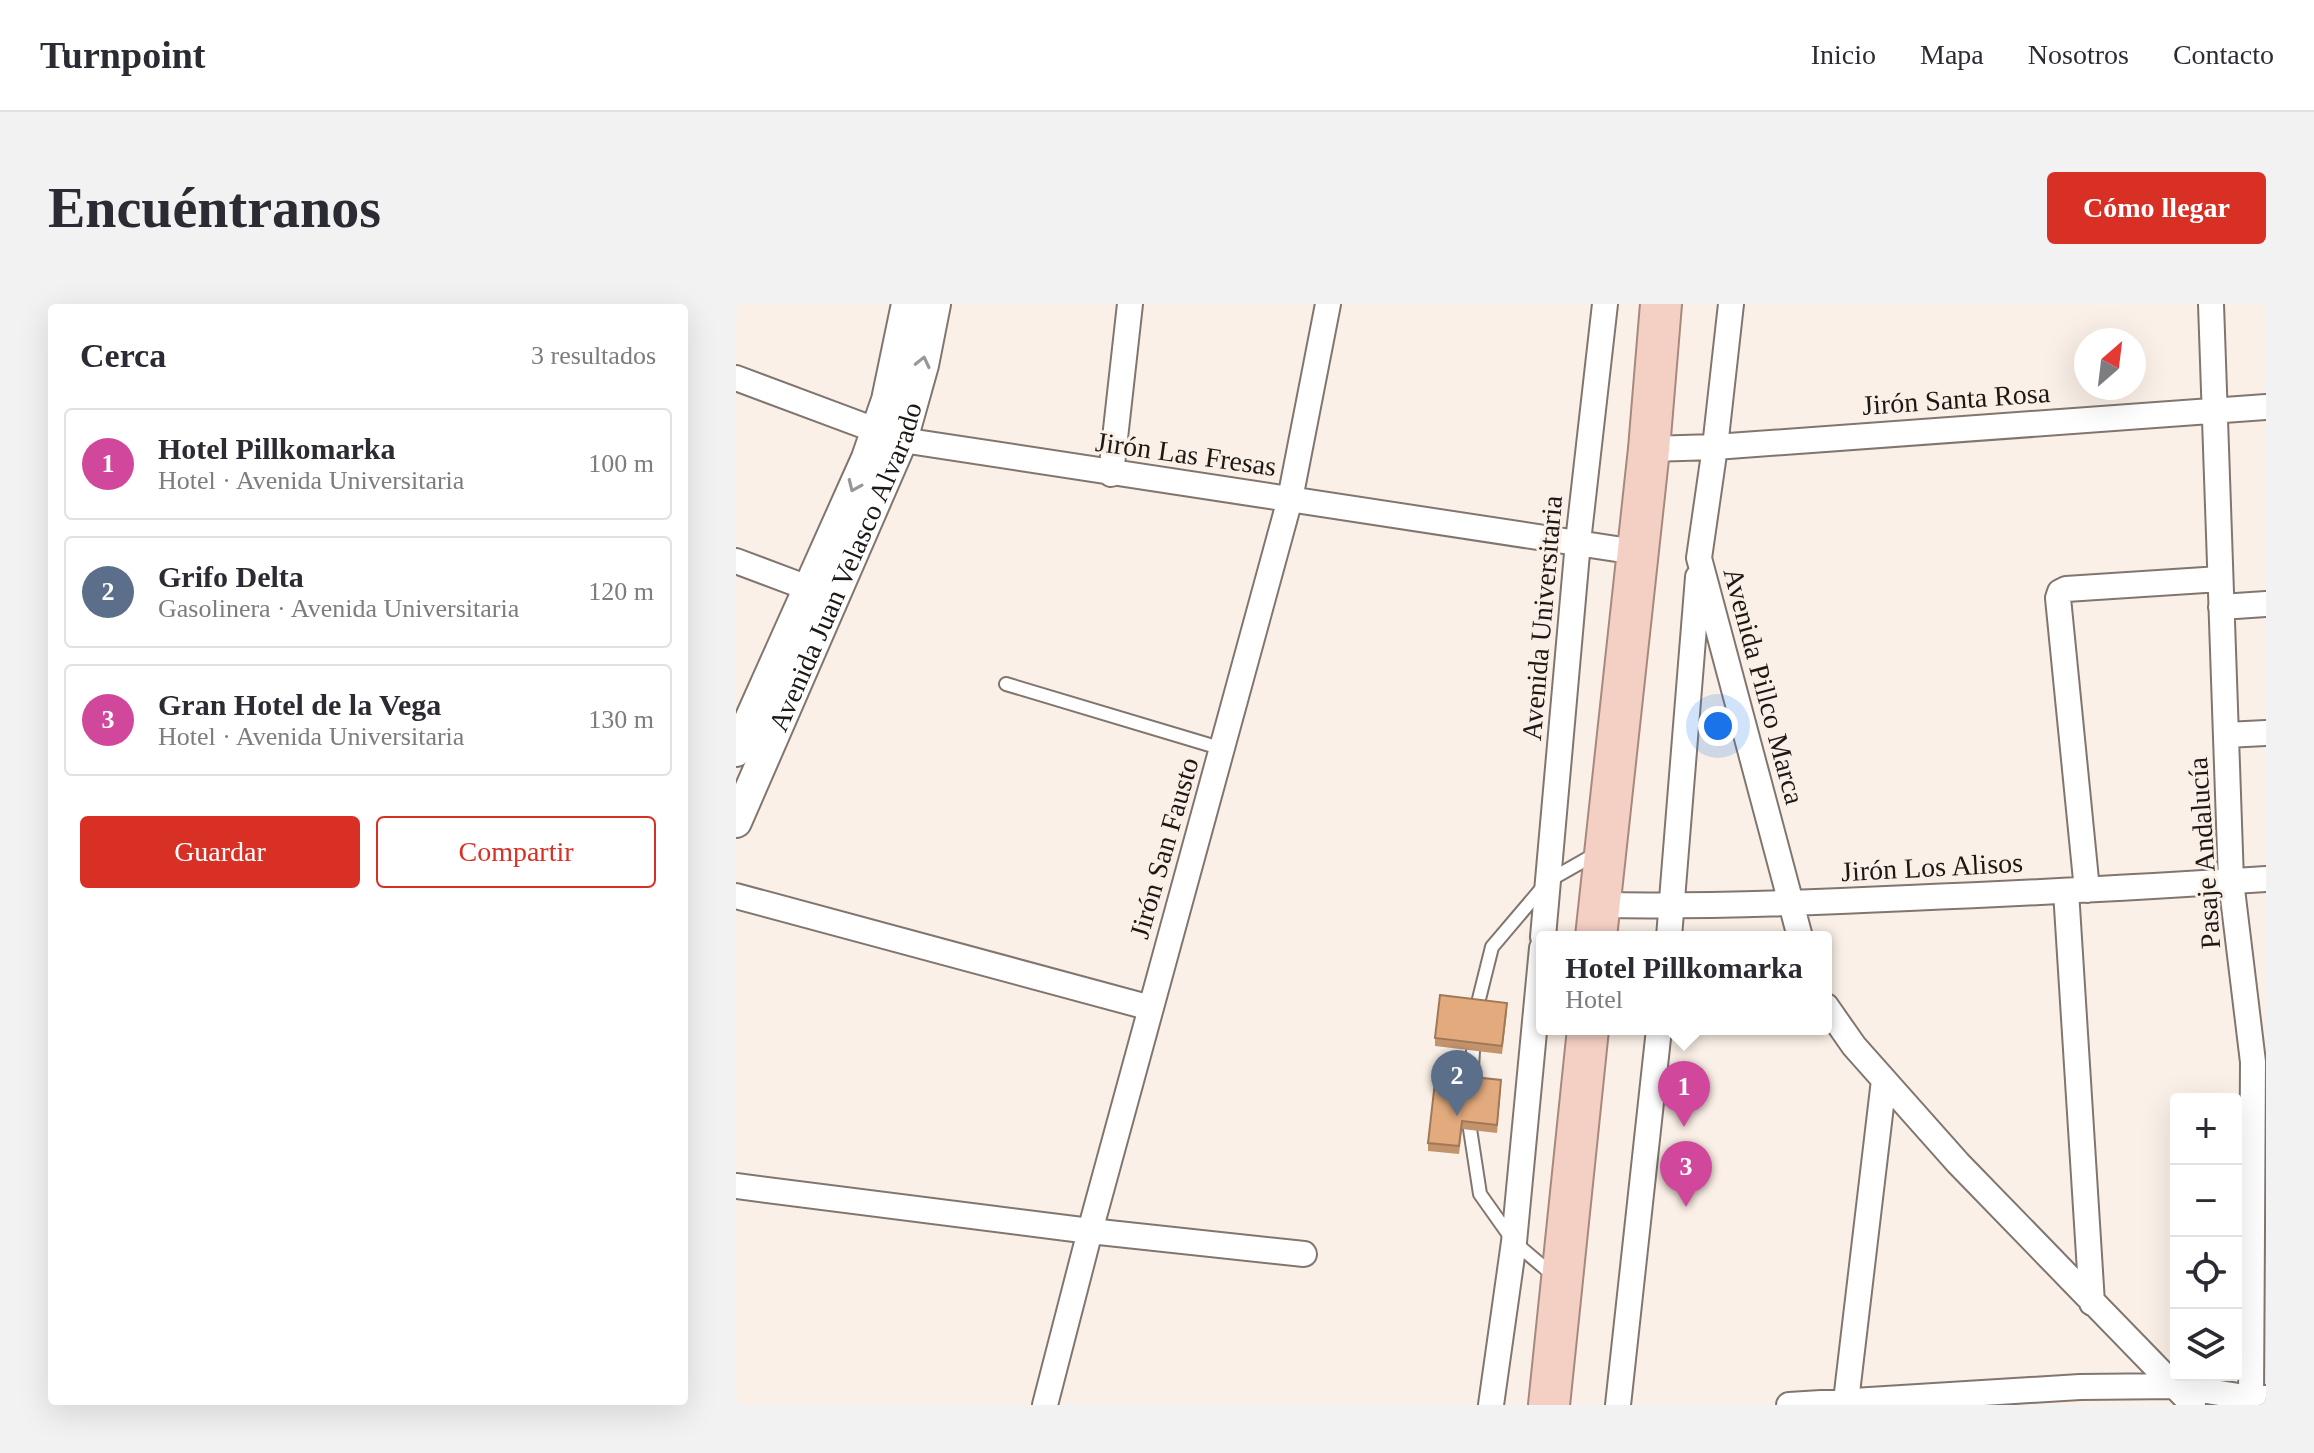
<!DOCTYPE html>
<html lang="es">
<meta charset="utf-8">
<style>
:root{--surface:#fff;--page:#f2f2f3;--text:#2b2b33;--muted:#7c7c81;--line:#e1e1e2;--accent:#d93025}
body{margin:0;font-family:Georgia,serif;background:var(--page);color:var(--text)}
.controls{position:absolute;right:24px;bottom:24px;display:grid;overflow:hidden;border-radius:8px;box-shadow:0 8px 32px #0002}
.controls button{width:72px;height:72px;display:grid;place-items:center;padding:0;border:0;border-bottom:2px solid var(--line);background:var(--surface);color:var(--text);font:40px sans-serif}
.compass{position:absolute;left:1338px;top:24px;width:72px;height:72px;border-radius:50%;background:var(--surface);box-shadow:0 8px 32px #0002;rotate:28deg}
.you{position:absolute;left:982px;top:422px;width:28px;height:28px;margin:-20px;border:6px solid #fff;border-radius:50%;background:#1a73e8;box-shadow:0 0 0 12px #1a73e833}
.badge{display:grid;place-items:center;width:52px;height:52px;border-radius:50%;background:var(--accent);color:#fff;font-size:26px;font-weight:700}
.pin{position:absolute;translate:-50% -66px;filter:drop-shadow(0 2px 4px #0008)}
.pin::after{content:'';position:absolute;top:42px;width:28px;height:24px;background:inherit;clip-path:polygon(0 0,100% 0,50% 100%)}
.popup{position:absolute;left:800px;top:627px;width:296px;height:104px;box-sizing:border-box;display:grid;place-content:center;border-radius:8px;background:var(--surface);filter:drop-shadow(0 2px 6px #0005);font-size:26px;white-space:nowrap;color:var(--muted)}
.popup b{font-size:30px;color:var(--text)}
.popup::after{content:'';position:absolute;left:50%;top:100%;margin-left:-16px;border:16px solid transparent;border-top-color:var(--surface)}
.list{margin:0;padding:0;list-style:none}
h2{display:flex;justify-content:space-between;align-items:center;height:104px;margin:0;padding:0 32px;font-size:34px}
h2 small{font-size:26px;font-weight:400;color:var(--muted)}
.list li{display:grid;grid-template-columns:52px 1fr auto;gap:24px;align-items:center;box-sizing:border-box;height:112px;margin:0 16px 16px;padding:0 16px;border:2px solid var(--line);border-radius:8px}
.list b{display:block;font-size:30px;white-space:nowrap}
.list p{margin:0;font-size:26px;white-space:nowrap;color:var(--muted)}
.list em{font-size:26px;font-style:normal;color:var(--muted)}
.actions{display:flex;gap:16px;padding:24px 32px}
.actions a{flex:1;padding:18px 0;border:2px solid var(--accent);border-radius:8px;text-align:center;font-size:28px;color:var(--accent)}
.actions .main{background:var(--accent);color:#fff}
.icon{flex:none;width:44px;height:44px;fill:none;stroke:currentColor;stroke-width:2;stroke-linecap:round;stroke-linejoin:round}
.map{position:relative;flex:none;width:1530px;height:1101px;overflow:hidden;border-radius:8px}
header{display:flex;align-items:center;gap:48px;box-sizing:border-box;height:112px;padding:0 40px;background:var(--surface);border-bottom:2px solid var(--line)}
header strong{font-size:38px}
nav{display:flex;gap:44px;margin-inline-start:auto;font-size:28px}
.intro{display:flex;align-items:center;justify-content:space-between;box-sizing:border-box;height:192px;padding:0 48px}
h1{margin:0;font-size:56px}
.button{padding:20px 36px;border-radius:8px;background:var(--accent);color:#fff;font-size:28px;font-weight:700}
main{display:flex;gap:48px;padding:0 48px}
aside{flex:1;background:var(--surface);border-radius:8px;box-shadow:0 8px 32px #0002}
.map>svg:first-child{display:block}
</style>
<header>
<strong>Turnpoint</strong>
<nav><a>Inicio</a><a>Mapa</a><a>Nosotros</a><a>Contacto</a></nav>
</header>
<div class="intro"><h1>Encuéntranos</h1><a class="button">Cómo llegar</a></div>
<main>
<aside>
<h2>Cerca<small>3 resultados</small></h2>
<ul class="list">
<li><span class="badge" style="background:#d1479c">1</span><div><b>Hotel Pillkomarka</b><p>Hotel · Avenida Universitaria</p></div><em>100 m</em></li>
<li><span class="badge" style="background:#5c6f8a">2</span><div><b>Grifo Delta</b><p>Gasolinera · Avenida Universitaria</p></div><em>120 m</em></li>
<li><span class="badge" style="background:#d1479c">3</span><div><b>Gran Hotel de la Vega</b><p>Hotel · Avenida Universitaria</p></div><em>130 m</em></li>
</ul>
<div class="actions"><a class="main">Guardar</a><a>Compartir</a></div>
</aside>
<div class="map">
<svg width="1530" height="1101" viewBox="0 0 1530 1101">
<rect width="100%" height="100%" fill="#fbf0e7"/>
<g fill="none" stroke-linecap="round" stroke-linejoin="round">
<defs>
<path id="service" d="M 270,380 L 487,445
M 741,703 L 756,643 L 812,577 L 863,548
M 735,780 L 737,747
M 734,825 L 744,890 L 778,938 L 817,971"/>
<path id="minor" d="M 995,0 L 979,143 L 963,254 L 1064,633
M 1475,0 L 1495,577 L 1517,758 L 1515,1094
M 0,74 L 166,136 L 900,248
M 913,145 L 979,143 L 1530,103
M 375,170 L 394,0
M 0,257 L 72,284
M 1485,303 L 1530,300
M 1490,431 L 1530,429
M 1351,586 L 1322,294 L 1324,288 L 1330,285 L 1484,275
M 1330,587 L 1356,999
M 0,592 L 415,704
M 864,601 C 967,603 1070,599 1173,594 C 1292,589 1411,583 1530,575
M 807,633 L 842,238 L 869,0
M 933,633 L 962,273
M 1090,702 L 1118,742 L 1222,859 L 1457,1101
M 0,882 L 354,927 L 568,950
M 1110,1097 L 1148,776
M 309,1101 L 354,927 L 554,195 L 592,0
M 755,1101 L 778,938 L 806,644
M 882,1101 L 923,725
M 1053,1101 L 1344,1083 L 1440,1082 L 1515,1094 L 1529,1094"/>
<g id="tertiary">
<path d="M 0,447 L 131,154 L 151,96 L 171,0"/>
<path id="s1" d="M 0,518 L 166,136 L 187,61 L 199,0"/>
</g>
<path id="trunk" d="M 860,633 L 913,145 L 925,0
M 813,1101 L 852,725"/>
</defs>
<use href="#service" stroke="#80766f" stroke-width="16"/>
<use href="#minor" stroke="#80766f" stroke-width="28"/>
<use href="#tertiary" stroke="#80766f" stroke-width="34"/>
<use href="#trunk" stroke="#a7887d" stroke-width="44"/>
<use href="#service" stroke="#fff" stroke-width="12"/>
<use href="#minor" stroke="#fff" stroke-width="24"/>
<use href="#tertiary" stroke="#fff" stroke-width="30"/>
<use href="#trunk" stroke="#f4d0c4" stroke-width="40"/>
</g>
<path fill="#c3936c" d="M 771,707 L 766,750 L 699,742 L 699,734 Z
M 765,784 L 761,829 L 726,825 L 723,850 L 692,847 L 692,839 Z"/>
<path fill="#e3ab7d" stroke="#9f7858" stroke-width="2" d="M 704,691 L 771,699 L 766,742 L 699,734 Z
M 700,769 L 765,776 L 761,821 L 726,817 L 723,842 L 692,839 Z"/>
<defs><path id="oneway-chevron" d="M-2-3.5L2.5 0L-2 3.5" fill="none" stroke-width="1.6" stroke-linecap="round" stroke-linejoin="round" transform="scale(2)"/></defs>
<g stroke="#999796">
<use href="#oneway-chevron" transform="translate(187 58) rotate(-77)"/>
<use href="#oneway-chevron" transform="translate(118 182) rotate(114)"/>
</g>
<g text-anchor="middle" dominant-baseline="central" stroke-width="6" stroke-linejoin="round" paint-order="stroke">
<g font-size="28" fill="#1c1815" stroke="#fbf0e7">
<text transform="translate(1220 95) rotate(-4)">Jirón Santa Rosa</text>
<text transform="translate(450 150) rotate(8)">Jirón Las Fresas</text>
<text stroke="none"><textPath href="#s1" startOffset="278">Avenida Juan Velasco Alvarado</textPath></text>
<text transform="translate(806 314) rotate(-85)">Avenida Universitaria</text>
<text transform="translate(1028 382) rotate(75)">Avenida Pillco Marca</text>
<text transform="translate(428 544) rotate(-74)">Jirón San Fausto</text>
<text transform="translate(1468 549) rotate(-94)">Pasaje Andalucía</text>
<text transform="translate(1196 563) rotate(-3)">Jirón Los Alisos</text>
</g>
</g>
</svg>
<div class="controls">
<button>+</button>
<button>−</button>
<button><svg class="icon" aria-label="locate" viewBox="0 0 24 24"><circle cx="12" cy="12" r="6"/><path d="M12 2v4M12 18v4M2 12h4M18 12h4"/></svg></button>
<button><svg class="icon" aria-label="layers" viewBox="0 0 24 24"><path d="M12 4l9 5-9 5-9-5zM3 14l9 5 9-5"/></svg></button>
</div>
<svg class="compass" viewBox="-18 -18 36 36"><path d="M0-13l5 13h-10z" fill="#e53935"/><path d="M0 13l5-13h-10z" fill="#7c7c81"/></svg>
<div class="you"></div>
<div class="pin badge" style="left:948px;top:823px;background:#d1479c">1</div>
<div class="popup"><b>Hotel Pillkomarka</b>Hotel</div>
<div class="pin badge" style="left:721px;top:812px;background:#5c6f8a">2</div>
<div class="pin badge" style="left:950px;top:903px;background:#d1479c">3</div>
</div>
</main>
